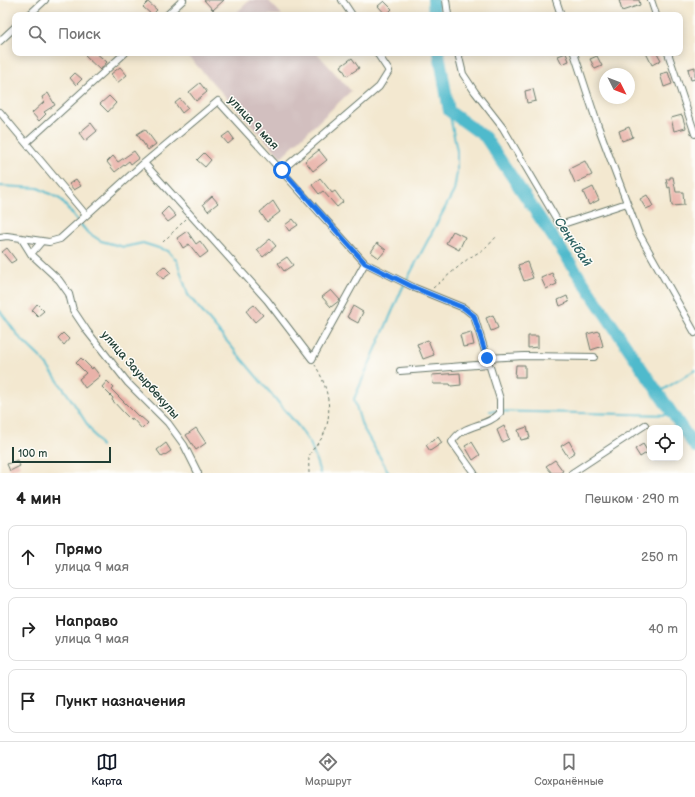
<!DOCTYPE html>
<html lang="ru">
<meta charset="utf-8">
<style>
:root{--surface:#fff;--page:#f2f2f2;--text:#222;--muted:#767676;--line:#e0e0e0;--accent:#111827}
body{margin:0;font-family:"Balsamiq Sans",sans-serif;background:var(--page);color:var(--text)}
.controls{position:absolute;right:12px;bottom:12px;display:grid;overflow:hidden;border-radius:8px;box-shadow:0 2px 10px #0003}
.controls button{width:36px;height:36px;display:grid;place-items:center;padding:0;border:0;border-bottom:1px solid var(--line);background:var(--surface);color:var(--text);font:20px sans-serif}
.compass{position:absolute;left:599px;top:68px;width:36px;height:36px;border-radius:50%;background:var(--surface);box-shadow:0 2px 10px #0003;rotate:132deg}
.scale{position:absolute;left:12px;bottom:10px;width:99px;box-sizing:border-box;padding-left:4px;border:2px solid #1f3d34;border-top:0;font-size:11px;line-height:14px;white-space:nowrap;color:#1f3d34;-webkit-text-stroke:3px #fdfcf7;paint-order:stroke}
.stop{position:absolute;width:12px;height:12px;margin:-9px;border:3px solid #1a73e8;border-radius:50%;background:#fff}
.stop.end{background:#1a73e8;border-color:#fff;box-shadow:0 1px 4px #0008}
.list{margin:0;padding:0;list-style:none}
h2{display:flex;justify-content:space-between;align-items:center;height:52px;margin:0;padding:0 16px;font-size:17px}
h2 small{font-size:13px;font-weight:400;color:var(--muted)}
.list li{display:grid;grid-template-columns:26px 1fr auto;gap:12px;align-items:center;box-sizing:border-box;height:64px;margin:0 8px 8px;padding:0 8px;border:1px solid var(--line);border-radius:8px}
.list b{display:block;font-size:15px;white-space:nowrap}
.list p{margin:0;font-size:13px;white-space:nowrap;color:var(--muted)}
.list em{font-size:13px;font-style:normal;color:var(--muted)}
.icon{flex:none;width:22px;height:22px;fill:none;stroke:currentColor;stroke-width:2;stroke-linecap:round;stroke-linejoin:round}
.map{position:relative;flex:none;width:695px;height:473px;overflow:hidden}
.search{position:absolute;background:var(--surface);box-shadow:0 2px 10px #0003;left:12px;right:12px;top:12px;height:44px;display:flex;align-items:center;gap:10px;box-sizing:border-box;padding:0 14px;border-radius:8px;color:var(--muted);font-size:15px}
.sheet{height:268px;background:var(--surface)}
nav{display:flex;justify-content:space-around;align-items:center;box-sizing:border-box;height:56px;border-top:1px solid var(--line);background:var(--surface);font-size:11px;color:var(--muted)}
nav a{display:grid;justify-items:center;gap:2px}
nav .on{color:var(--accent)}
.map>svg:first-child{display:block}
</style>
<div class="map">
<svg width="695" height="473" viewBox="0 0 695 473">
<rect width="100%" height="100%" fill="#fdfcf7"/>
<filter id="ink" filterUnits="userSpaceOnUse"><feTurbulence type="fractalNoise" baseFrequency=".025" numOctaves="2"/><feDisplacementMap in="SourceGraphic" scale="8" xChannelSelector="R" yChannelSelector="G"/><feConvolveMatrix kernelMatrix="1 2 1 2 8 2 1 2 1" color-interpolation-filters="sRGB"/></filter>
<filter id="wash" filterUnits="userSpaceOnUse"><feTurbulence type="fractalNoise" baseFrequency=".012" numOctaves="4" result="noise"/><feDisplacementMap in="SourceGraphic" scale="16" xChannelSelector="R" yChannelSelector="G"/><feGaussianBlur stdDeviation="0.9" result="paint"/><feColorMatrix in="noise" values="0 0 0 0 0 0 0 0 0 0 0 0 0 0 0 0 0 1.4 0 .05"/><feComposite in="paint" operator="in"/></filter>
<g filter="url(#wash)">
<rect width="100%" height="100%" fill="#f3e8d0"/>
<path fill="#d2bfbf" d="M 250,0 L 268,0 L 282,15 L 234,15 Z
M 193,53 L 317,53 L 351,91 L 281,157 L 189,57 Z"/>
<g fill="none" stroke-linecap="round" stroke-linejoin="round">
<path stroke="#4fbacc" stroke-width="2" d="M 0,186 L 38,188 L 60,199 L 87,232 L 101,241 L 124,247 L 143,243 L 168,251 L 177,261 L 188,295 L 299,427 L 311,445 L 320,473
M 0,311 L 19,337 L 43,360 L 71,399 L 101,446
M 658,393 L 695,370
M 490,411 L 673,415
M 389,473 L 362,426 L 354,399 L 402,289 L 454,191 L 457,172 L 457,151 L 449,111"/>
<path stroke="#4fbacc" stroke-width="12" d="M 433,0 L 434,15
M 439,53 L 449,111 L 485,137 L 695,447"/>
</g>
<g id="blocks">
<path fill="#e9b2a9" d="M 204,0 L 224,0 L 213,10 Z
M 619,0 L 639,0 L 640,5 L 622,11 Z
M 384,1 L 392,9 L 386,15 L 378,6 Z
M 148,2 L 157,10 L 152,15 L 143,7 Z
M 88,53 L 96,53 L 107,62 L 100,70 L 85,56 Z
M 566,53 L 569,61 L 562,64 L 558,56 Z
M 646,53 L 657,53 L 661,60 L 652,65 Z
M 597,56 L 602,66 L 595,69 L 590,59 Z
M 352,58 L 359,68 L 347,76 L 341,66 Z
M 120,67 L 127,75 L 117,83 L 111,74 Z
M 695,67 L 695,79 L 691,80 L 688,69 Z
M 668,72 L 672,84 L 664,87 L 660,74 Z
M 75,73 L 82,79 L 76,85 L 70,78 Z
M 200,83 L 207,92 L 196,101 L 189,92 Z
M 533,89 L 536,101 L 527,103 L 525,91 Z
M 48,93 L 55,105 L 44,112 L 46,114 L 39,121 L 32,113 L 44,102 L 42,97 Z
M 109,96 L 116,103 L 108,112 L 100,104 Z
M 180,99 L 188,108 L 182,113 L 175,103 Z
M 682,115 L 686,128 L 674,131 L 671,118 Z
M 91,123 L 97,131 L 85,141 L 79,133 Z
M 629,127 L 633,137 L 622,141 L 619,131 Z
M 145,129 L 156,144 L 148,150 L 137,134 Z
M 229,132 L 234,139 L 228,144 L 222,137 Z
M 319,150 L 327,160 L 313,171 L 305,161 Z
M 134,151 L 139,158 L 131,164 L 129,161 L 115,172 L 107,162 L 113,156 L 118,162 Z
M 204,153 L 211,160 L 205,167 L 197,160 Z
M 585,161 L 592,175 L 575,183 L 569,169 Z
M 670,177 L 673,177 L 676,192 L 683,192 L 684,205 L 672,206 L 670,187 L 668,188 L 666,179 L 670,179 Z
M 320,178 L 332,193 L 335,191 L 343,202 L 337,207 L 323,191 L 319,194 L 312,185 Z
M 76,179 L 81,186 L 74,190 L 69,184 Z
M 593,187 L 599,200 L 589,205 L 583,192 Z
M 647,195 L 653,206 L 646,209 L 640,199 Z
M 212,196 L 218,203 L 208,211 L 203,204 Z
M 273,201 L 280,212 L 267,222 L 260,212 Z
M 168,207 L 176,216 L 168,222 L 161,214 Z
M 293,219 L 298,225 L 289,231 L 285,225 Z
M 187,231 L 196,244 L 200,241 L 208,252 L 200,258 L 189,244 L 183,248 L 177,238 Z
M 453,231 L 465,237 L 459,250 L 446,243 Z
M 270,239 L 276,246 L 263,257 L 257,250 Z
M 377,243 L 386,250 L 379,258 L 371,252 Z
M 7,248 L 16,260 L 11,263 L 2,252 Z
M 287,257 L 293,265 L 284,271 L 278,263 Z
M 527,262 L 533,278 L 524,281 L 518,265 Z
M 164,266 L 171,273 L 163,279 L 157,272 Z
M 552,273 L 557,284 L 546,289 L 541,278 Z
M 331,290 L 340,300 L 331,307 L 322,297 Z
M 567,296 L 569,302 L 560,306 L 558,300 Z
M 37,304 L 44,311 L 38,316 L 32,310 Z
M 254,305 L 263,315 L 255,322 L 246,311 Z
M 353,306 L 363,312 L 358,323 L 347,317 Z
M 493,315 L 498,328 L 491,331 L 486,318 Z
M 599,331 L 603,346 L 591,350 L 587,334 Z
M 471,332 L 474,345 L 463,347 L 460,335 Z
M 63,333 L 69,339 L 64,345 L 58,338 Z
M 528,336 L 538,336 L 538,347 L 528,348 Z
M 428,340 L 434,355 L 423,359 L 417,344 Z
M 81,358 L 92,369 L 93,367 L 100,376 L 85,388 L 79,379 L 86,373 L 76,363 Z
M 516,365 L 525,365 L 525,377 L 515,377 Z
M 460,373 L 461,385 L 451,386 L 450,384 L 433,384 L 432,375 Z
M 107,381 L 114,388 L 112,390 L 140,418 L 141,417 L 148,423 L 142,429 L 132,418 L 131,420 L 124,413 L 112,400 L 113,398 L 102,387 Z
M 504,426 L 509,439 L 502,442 L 497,430 Z
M 527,427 L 530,438 L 521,440 L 518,430 Z
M 196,428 L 206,443 L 196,450 L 186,435 Z
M 438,437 L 442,443 L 430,451 L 426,445 Z
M 569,441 L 575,452 L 568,457 L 561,446 Z
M 472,442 L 480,455 L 473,460 L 465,446 Z
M 166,443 L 171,451 L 162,457 L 157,450 Z
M 643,444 L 648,452 L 640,457 L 635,449 Z
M 17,460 L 20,466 L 10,471 L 7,464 Z
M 555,460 L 563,471 L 560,473 L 552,473 L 546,466 Z"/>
</g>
</g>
<g filter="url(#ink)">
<use href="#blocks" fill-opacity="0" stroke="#69796b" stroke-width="1"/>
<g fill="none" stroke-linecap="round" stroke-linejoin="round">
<defs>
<path id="minor" d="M 342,0 L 352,15
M 446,0 L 448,15
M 556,0 L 561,15
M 651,0 L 656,15
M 29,15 L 45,0
M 167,15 L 183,0
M 0,41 L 15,27
M 458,53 L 463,74 L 475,92 L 503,128 L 560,225 L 627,203
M 574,53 L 598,126 L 638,232 L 695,333
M 668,53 L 695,134
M 0,112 L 86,215
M 26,143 L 125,53
M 144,163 L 267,300 L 312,359 L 365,263
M 282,170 L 379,87 L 389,71 L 377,53
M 0,237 L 7,236 L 49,242 L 60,239 L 144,163 L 218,101 L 365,263 L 415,288 L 464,308 L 474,316 L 500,399 L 500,413 C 486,428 463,423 452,442 L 474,473
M 21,238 L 31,254 L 59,280 L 69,294 L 73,310 L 87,331 L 128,383 L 168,423 L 184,445 L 198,473
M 31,254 L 42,241
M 487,358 L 524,356 L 594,357
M 400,371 L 489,364
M 572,473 L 645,425"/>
</defs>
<use href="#minor" stroke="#69796b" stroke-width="8"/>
<path stroke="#69796b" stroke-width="1" stroke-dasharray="3 3" stroke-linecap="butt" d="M 163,242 L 186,219
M 433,288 L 469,258 L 486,248 L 497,236
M 309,473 C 309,468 308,459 310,454 C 313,448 319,443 323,436 C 334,413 328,386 315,365"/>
<use href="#minor" stroke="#fff" stroke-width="6"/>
</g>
</g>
<g fill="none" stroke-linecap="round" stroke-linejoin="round" filter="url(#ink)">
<path stroke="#1a73e8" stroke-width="5" d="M 282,170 L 365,263 L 415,288 L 464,308 L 474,316 L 487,358"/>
</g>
<g text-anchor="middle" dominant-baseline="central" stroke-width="3" stroke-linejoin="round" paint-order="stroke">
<g font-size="12" fill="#1f3d34" stroke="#fdfcf7">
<text transform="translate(253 123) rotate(47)">улица 9 мая</text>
<text transform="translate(140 375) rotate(49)">улица Зауырбекулы</text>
</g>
<g font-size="13" font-style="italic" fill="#2d6262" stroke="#fdfcf7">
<text transform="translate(573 242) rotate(56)">Сеңкібай</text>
</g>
</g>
</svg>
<div class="controls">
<button><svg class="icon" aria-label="locate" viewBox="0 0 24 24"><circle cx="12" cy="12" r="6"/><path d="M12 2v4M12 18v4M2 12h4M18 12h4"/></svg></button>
</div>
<svg class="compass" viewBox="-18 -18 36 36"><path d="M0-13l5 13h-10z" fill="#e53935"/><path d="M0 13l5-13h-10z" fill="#767676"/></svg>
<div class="scale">100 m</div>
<div class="stop" style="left:282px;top:170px"></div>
<div class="stop end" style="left:487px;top:358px"></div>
<div class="search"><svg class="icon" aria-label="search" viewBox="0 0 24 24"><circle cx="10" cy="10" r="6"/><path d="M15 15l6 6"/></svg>Поиск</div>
</div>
<section class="sheet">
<h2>4 мин<small>Пешком · 290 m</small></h2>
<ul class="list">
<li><svg class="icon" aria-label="ahead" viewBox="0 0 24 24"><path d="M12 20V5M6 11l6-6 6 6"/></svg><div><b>Прямо</b><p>улица 9 мая</p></div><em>250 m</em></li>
<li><svg class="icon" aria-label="right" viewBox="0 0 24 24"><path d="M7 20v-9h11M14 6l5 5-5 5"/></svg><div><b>Направо</b><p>улица 9 мая</p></div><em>40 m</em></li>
<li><svg class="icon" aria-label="arrive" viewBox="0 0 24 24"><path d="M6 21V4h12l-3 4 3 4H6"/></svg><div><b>Пункт назначения</b></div></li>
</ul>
</section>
<nav>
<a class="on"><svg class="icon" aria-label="map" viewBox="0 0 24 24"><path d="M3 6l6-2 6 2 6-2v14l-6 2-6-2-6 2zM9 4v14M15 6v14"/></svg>Карта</a>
<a><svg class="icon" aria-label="directions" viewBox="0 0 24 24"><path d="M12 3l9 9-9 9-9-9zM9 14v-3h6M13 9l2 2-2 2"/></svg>Маршрут</a>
<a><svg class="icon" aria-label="saved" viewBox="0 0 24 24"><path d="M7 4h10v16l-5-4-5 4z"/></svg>Сохранённые</a>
</nav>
